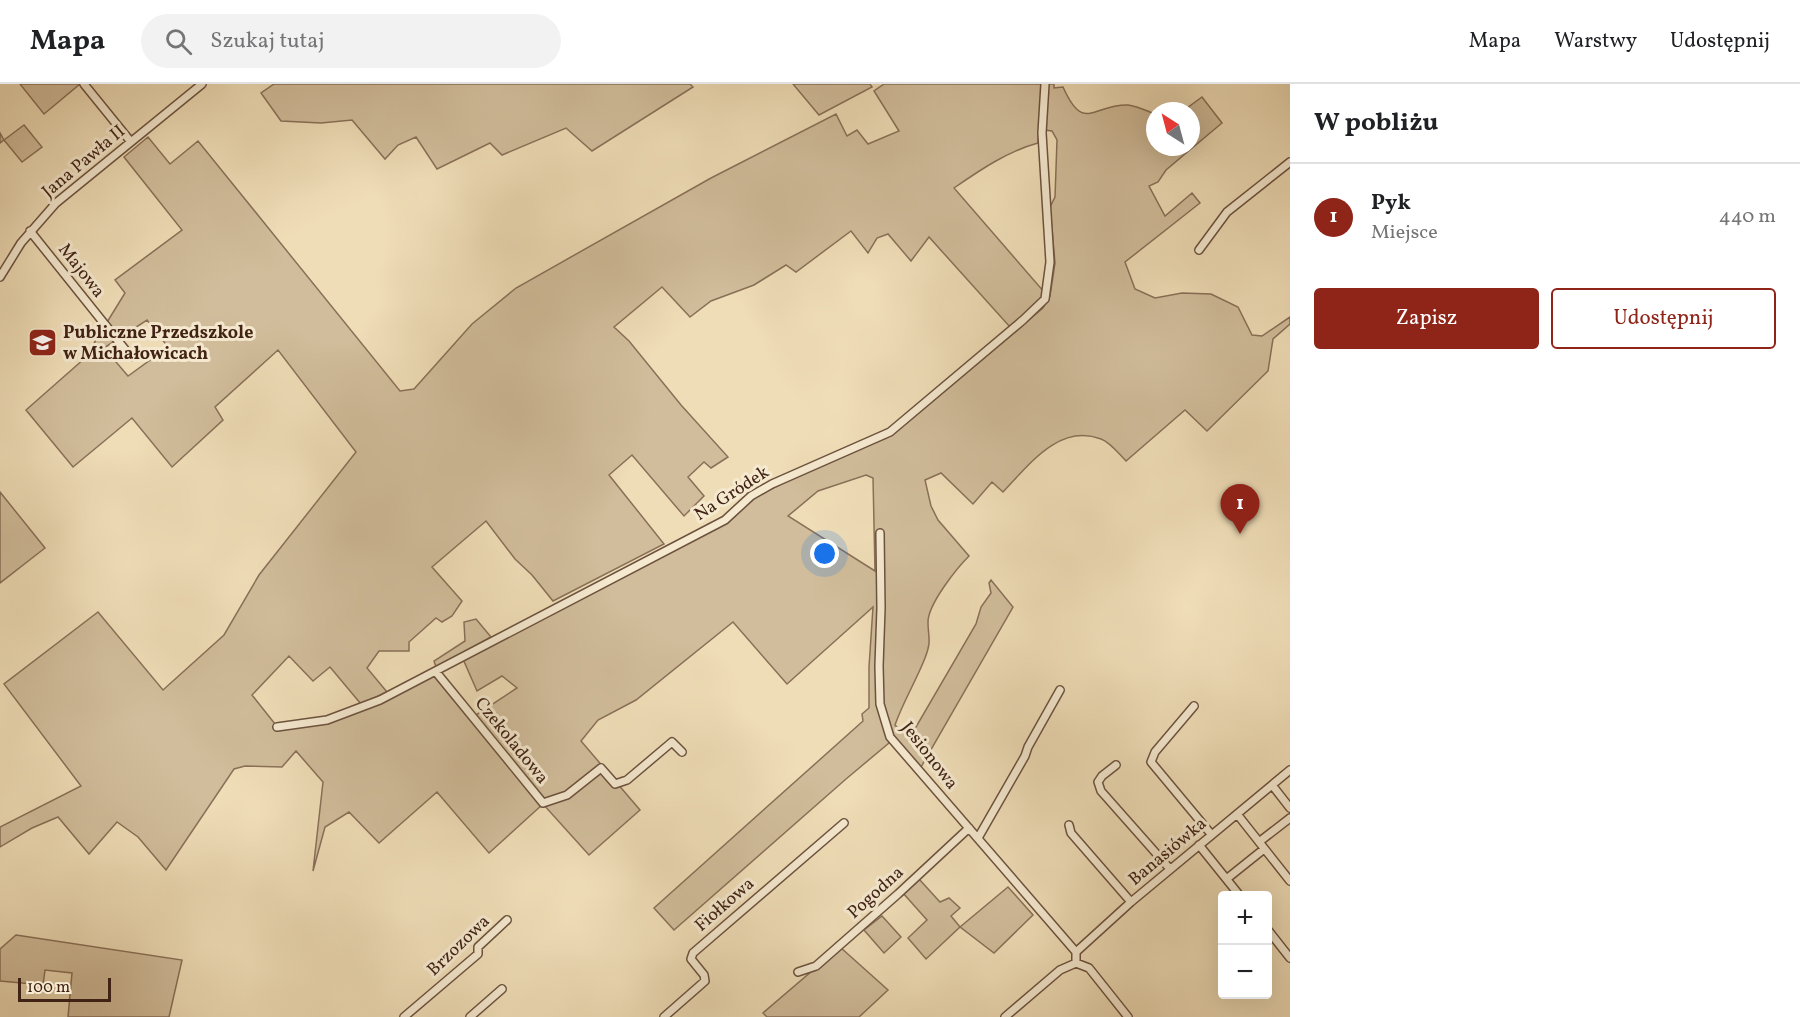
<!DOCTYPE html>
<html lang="pl">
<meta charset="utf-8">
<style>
:root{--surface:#fff;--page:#f2f2f2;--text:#202124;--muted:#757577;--line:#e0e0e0;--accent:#8f2418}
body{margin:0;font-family:Vollkorn,serif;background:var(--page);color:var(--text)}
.controls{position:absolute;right:18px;bottom:18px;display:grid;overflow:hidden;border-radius:6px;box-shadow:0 6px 24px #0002}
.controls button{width:54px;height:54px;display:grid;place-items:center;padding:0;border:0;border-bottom:2px solid var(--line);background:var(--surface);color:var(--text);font:30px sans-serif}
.compass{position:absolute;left:1146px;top:18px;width:54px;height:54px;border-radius:50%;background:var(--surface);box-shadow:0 6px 24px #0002;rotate:324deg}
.scale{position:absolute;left:18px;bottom:15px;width:93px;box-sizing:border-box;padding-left:6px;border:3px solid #412315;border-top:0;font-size:16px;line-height:21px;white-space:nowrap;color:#412315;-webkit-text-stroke:4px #f5e9d0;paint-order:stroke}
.you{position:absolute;left:825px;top:470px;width:21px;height:21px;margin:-15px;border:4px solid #fff;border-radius:50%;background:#1a73e8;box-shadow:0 0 0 9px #1a73e833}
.badge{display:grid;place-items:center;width:39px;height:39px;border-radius:50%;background:var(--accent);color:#fff;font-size:20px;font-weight:700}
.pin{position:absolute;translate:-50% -50px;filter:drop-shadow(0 2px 3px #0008)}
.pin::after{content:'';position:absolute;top:32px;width:21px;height:18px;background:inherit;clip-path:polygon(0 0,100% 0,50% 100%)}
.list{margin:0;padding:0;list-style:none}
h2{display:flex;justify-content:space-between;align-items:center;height:78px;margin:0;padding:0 24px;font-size:26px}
h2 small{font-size:20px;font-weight:400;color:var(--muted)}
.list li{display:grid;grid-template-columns:39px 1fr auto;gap:18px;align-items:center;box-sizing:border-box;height:108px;padding:0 24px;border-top:2px solid var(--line)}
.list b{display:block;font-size:22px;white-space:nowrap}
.list p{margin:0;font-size:20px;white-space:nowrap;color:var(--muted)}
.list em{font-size:20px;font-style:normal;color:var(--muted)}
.actions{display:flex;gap:12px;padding:18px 24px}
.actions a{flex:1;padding:14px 0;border:2px solid var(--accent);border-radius:6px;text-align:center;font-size:21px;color:var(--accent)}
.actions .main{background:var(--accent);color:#fff}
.icon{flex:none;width:33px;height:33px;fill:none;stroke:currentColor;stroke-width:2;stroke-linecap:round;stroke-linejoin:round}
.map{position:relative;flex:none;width:1290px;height:933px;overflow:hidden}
header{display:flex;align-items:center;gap:36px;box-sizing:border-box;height:84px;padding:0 30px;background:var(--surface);border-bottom:2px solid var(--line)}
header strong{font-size:28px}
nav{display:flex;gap:33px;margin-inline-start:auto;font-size:21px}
.search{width:420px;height:54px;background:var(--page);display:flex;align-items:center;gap:15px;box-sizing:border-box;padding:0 21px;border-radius:33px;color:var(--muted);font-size:22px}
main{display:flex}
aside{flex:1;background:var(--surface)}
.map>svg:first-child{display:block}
</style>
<header>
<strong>Mapa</strong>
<div class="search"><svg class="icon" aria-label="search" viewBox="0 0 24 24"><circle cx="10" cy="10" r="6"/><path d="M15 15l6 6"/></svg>Szukaj tutaj</div>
<nav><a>Mapa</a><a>Warstwy</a><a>Udostępnij</a></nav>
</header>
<main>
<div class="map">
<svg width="1290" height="933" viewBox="0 0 1290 933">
<rect width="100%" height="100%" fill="#efddb7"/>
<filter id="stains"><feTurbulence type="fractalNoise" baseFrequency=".00333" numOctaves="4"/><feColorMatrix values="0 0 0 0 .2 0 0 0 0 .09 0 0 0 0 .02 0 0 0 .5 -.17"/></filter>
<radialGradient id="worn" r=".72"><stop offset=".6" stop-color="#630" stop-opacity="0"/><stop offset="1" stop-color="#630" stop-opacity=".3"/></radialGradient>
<path fill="#d1bd9b" stroke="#897058" stroke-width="1.5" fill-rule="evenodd" d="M 20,0 L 80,0 L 44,30 Z
M 274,0 L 690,0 L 693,3 L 592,67 L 566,44 L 502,71 L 490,59 L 437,85 L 416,53 L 398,61 L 385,75 L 352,36 L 321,39 L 281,37 L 261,9 Z
M 793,0 L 870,0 L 872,3 L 819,31 Z
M 884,0 L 1042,0 L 1038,59 C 1008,67 980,86 954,104 L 1045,209 L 1039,218 L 1010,243 L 929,153 L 911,177 L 888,150 L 877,154 L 868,169 L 851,147 L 796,188 L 786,181 L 754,201 L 711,217 L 690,233 L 662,203 L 614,243 L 629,257 L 681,321 L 728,373 L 711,384 L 704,378 L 688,393 L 704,412 L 684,432 L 632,371 L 609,391 L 664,460 L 553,517 L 532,491 L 515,475 L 486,437 L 432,483 L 462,517 L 452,532 L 442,538 L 436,534 L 409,558 L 409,567 L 379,567 L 367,584 L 387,608 L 361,620 L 330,583 L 313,597 L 289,572 L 252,611 L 275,640 L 274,645 L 327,639 L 368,624 L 434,592 L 470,635 L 517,604 L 502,592 L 477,607 L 463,575 L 728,438 L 752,415 L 816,382 L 886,354 L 909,337 L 1043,224 L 1050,212 L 1055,179 L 1050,123 L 1055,113 L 1057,56 L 1052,47 L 1045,46 L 1047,0 L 1054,0 L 1054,4 L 1063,3 C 1084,50 1093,20 1128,21 C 1137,22 1147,27 1155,30 L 1155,63 L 1191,63 L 1191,27 L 1183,27 L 1202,13 L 1222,39 L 1166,86 L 1158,98 L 1149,102 L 1165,132 L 1192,109 L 1200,119 L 1125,178 L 1135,205 L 1155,214 L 1182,209 L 1211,210 L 1238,223 L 1252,251 L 1262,252 L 1290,233 L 1290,240 L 1273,255 L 1268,287 L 1207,347 L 1185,326 L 1126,377 C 1119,370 1110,358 1101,355 C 1059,339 1029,381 1003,408 L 992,398 L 973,420 L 941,389 L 925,396 L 931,422 L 938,436 L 969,472 C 957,484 928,520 928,538 C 928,553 932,557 925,574 C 916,597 903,618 895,641 L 909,655 L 976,540 L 981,523 L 991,509 L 989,499 L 991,496 L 1013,523 L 921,683 L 895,654 L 846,695 L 674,846 L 654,824 L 863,637 L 862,630 L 869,624 L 869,583 L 873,523 L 787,600 L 733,538 L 636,616 L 598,636 L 581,657 L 640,726 L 589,771 L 543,720 L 489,769 L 437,708 L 379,759 L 349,728 L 325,743 L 313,787 L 323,698 L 296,667 L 282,683 L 245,682 L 234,685 L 166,786 L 138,753 L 117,738 L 89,770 L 58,733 L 32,744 L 0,763 L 0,743 L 81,702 L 4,600 L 98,528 L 163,606 L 224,551 L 259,491 L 356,368 L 278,266 L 215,323 L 223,336 L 172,383 L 132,334 L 73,383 L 26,326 L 85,274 L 125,209 L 115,196 L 182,146 L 124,73 L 148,53 L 170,80 L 198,57 L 400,307 L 414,305 L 472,240 L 516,204 L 711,94 L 836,30 L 847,52 L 857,46 L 868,60 L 899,47 L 874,7 ZM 147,236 L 168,263 L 128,292 L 104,264 ZM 866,391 L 873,394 L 875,487 L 788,432 L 818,407 Z
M 24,41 L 42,63 L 22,78 L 4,56 L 0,59 L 0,49 L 4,56 Z
M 0,408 L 45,464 L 0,499 Z
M 476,535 L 491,553 L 436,583 L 434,577 L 465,557 L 464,538 Z
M 919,795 L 940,818 L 949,814 L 960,824 L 951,832 L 960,843 L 1008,803 L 1033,831 L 994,869 L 960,843 L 926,875 L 908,854 L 927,836 L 903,809 Z
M 882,832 L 901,853 L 884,869 L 864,846 Z
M 16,851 L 182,876 L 169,933 L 68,933 L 72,889 L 45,886 L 43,901 L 0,897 L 0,865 Z
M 840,863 L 888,906 L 859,933 L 767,933 L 763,929 Z"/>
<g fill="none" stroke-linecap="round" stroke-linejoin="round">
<defs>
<path id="minor" d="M 84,0 L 131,58
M 30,147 L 131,273
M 1199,166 L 1227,128 L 1290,78
M 0,193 L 21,159 L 56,119 L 202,0
M 880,449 L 881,524 L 879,582 L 880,620 L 890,653 L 1076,868
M 436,588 L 543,719 L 567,711 L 601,684 L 615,700 L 627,696 L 672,658 L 682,668
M 1194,622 L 1155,668 L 1151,678 L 1211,750
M 277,643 L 327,636 L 380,616 L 725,436 L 751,412 L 772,400 L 890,348 L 1023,236 L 1045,215 L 1050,178 L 1042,49 L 1045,0
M 1116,681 L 1102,692 L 1098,698 L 1101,707 L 1170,785
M 1272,701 L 1290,724
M 1237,730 L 1290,797
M 1069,741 L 1071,749 L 1131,818
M 978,754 L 1025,672 L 1028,663 L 1060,606
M 1259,758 L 1290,734
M 1199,761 L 1240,812
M 1229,793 L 1264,765
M 1268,846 L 1290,874
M 1076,879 L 1076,868 L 1131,818 L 1290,686
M 798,888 L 816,882 L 898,810 L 969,744
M 404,933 L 478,870 L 478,863 L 507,836
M 470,933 L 502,905
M 664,933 L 705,897 L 704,891 L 691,875 L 693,869 L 844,739
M 1005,933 L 1060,886 L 1076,879 L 1089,884 L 1128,933"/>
</defs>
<use href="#minor" stroke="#6c523e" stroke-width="10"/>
<use href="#minor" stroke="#f5e9d0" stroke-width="7"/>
</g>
<defs>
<symbol id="school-square" viewBox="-11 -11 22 22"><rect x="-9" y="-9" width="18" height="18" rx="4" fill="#8f2418" stroke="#f5e9d0"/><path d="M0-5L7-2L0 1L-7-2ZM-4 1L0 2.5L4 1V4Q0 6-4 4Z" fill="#fff"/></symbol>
</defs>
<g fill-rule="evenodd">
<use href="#school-square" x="26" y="242" width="33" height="33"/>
</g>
<g text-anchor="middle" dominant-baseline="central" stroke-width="6" stroke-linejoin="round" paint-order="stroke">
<g font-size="18" fill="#412315" stroke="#f5e9d0">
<text transform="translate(84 78) rotate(-40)">Jana Pawła II</text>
<text transform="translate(81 187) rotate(52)">Majowa</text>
<text transform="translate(732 410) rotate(-33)">Na Gródek</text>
<text transform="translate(511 657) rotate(51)">Czekoladowa</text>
<text transform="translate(929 672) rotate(52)">Jesionowa</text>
<text transform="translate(1168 768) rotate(-40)">Banasiówka</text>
<text transform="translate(876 809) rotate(-42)">Pogodna</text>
<text transform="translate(725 821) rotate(-41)">Fiołkowa</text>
<text transform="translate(459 862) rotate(-44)">Brzozowa</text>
</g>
<g font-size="18" font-weight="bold" fill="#412315" stroke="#f5e9d0" text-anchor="start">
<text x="63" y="249">Publiczne Przedszkole<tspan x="63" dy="21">w Michałowicach</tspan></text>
</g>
</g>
<rect width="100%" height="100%" filter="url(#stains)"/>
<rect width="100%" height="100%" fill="url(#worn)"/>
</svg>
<div class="controls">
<button>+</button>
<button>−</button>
</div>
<svg class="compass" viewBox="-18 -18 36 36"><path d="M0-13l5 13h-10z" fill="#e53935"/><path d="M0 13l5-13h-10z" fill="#757577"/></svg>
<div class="scale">100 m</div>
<div class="you"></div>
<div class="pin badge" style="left:1240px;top:450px">1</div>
</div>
<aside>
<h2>W pobliżu<small></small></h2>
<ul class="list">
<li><span class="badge">1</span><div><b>Pyk</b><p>Miejsce</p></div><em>440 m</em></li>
</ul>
<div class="actions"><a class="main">Zapisz</a><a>Udostępnij</a></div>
</aside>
</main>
